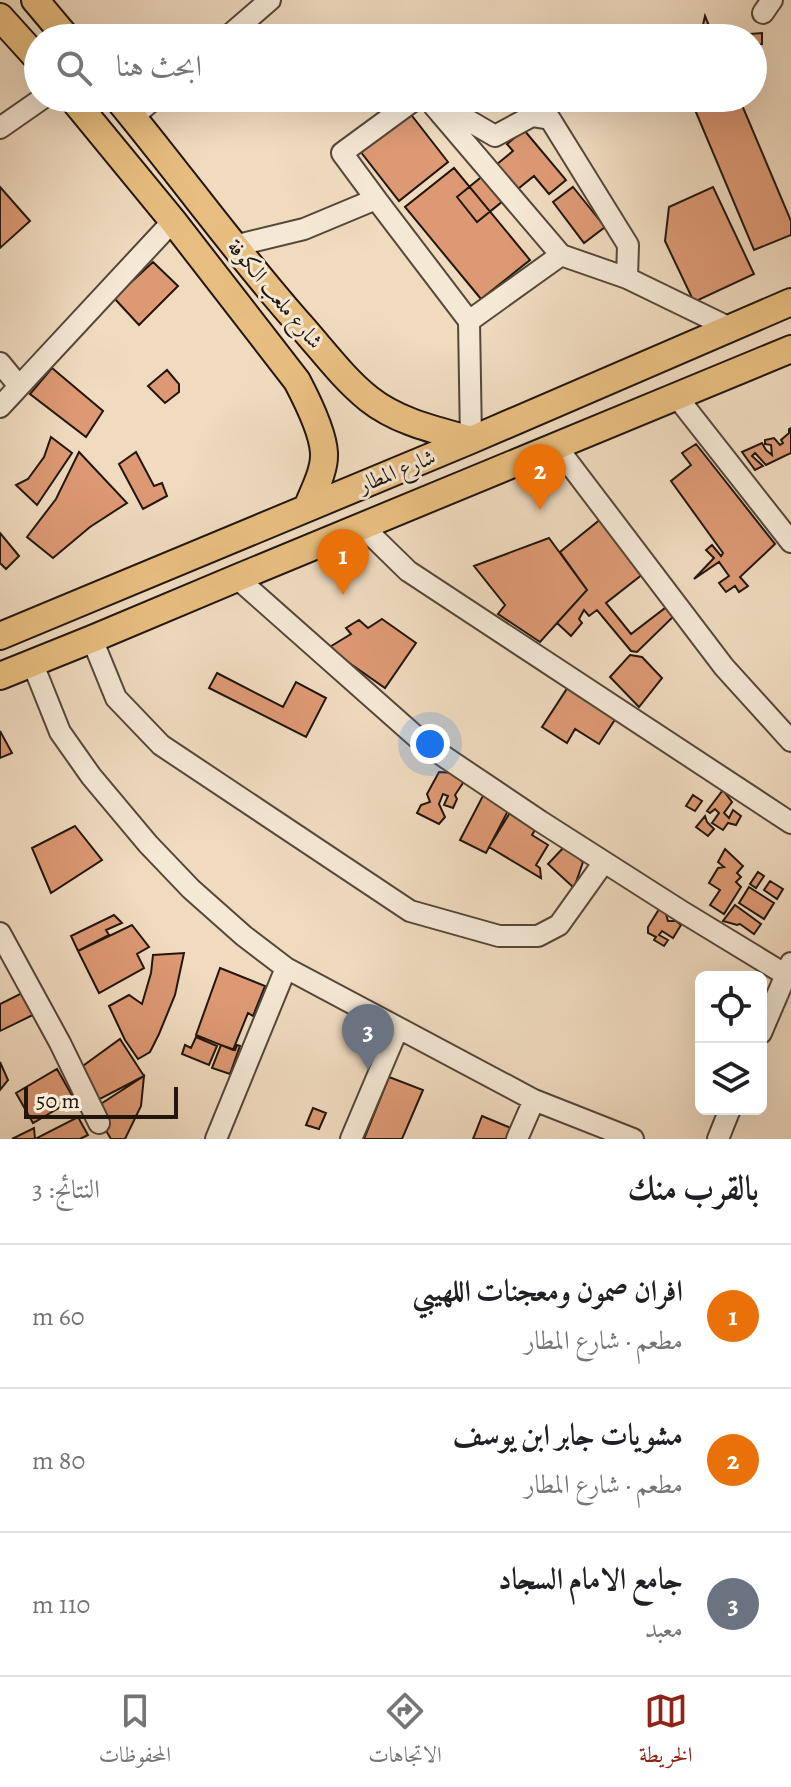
<!DOCTYPE html>
<html lang="ar">
<meta charset="utf-8">
<style>
:root{--surface:#fff;--page:#f6f6f6;--text:#202124;--muted:#757577;--line:#e0e0e0;--accent:#8f2418}
body{margin:0;font-family:Alegreya,Amiri,serif;background:var(--page);color:var(--text);direction:rtl}
.controls{position:absolute;right:24px;bottom:24px;display:grid;overflow:hidden;border-radius:12px;box-shadow:0 8px 32px #0002}
.controls button{width:72px;height:72px;display:grid;place-items:center;padding:0;border:0;border-bottom:2px solid var(--line);background:var(--surface);color:var(--text);font:40px sans-serif}
.scale{position:absolute;left:24px;bottom:20px;width:154px;box-sizing:border-box;padding-left:8px;border:4px solid #21160d;border-top:0;font-size:22px;line-height:28px;white-space:nowrap;color:#21160d;-webkit-text-stroke:6px #f5e8d5;paint-order:stroke}
.you{position:absolute;left:430px;top:744px;width:28px;height:28px;margin:-20px;border:6px solid #fff;border-radius:50%;background:#1a73e8;box-shadow:0 0 0 12px #1a73e833}
.badge{display:grid;place-items:center;width:52px;height:52px;border-radius:50%;background:var(--accent);color:#fff;font-size:26px;font-weight:700}
.pin{position:absolute;translate:-50% -66px;filter:drop-shadow(0 2px 4px #0008)}
.pin::after{content:'';position:absolute;top:42px;width:28px;height:24px;background:inherit;clip-path:polygon(0 0,100% 0,50% 100%)}
.list{margin:0;padding:0;list-style:none}
h2{display:flex;justify-content:space-between;align-items:center;height:104px;margin:0;padding:0 32px;font-size:34px}
h2 small{font-size:26px;font-weight:400;color:var(--muted)}
.list li{display:grid;grid-template-columns:52px 1fr auto;gap:24px;align-items:center;box-sizing:border-box;height:144px;padding:0 32px;border-top:2px solid var(--line)}
.list b{display:block;font-size:30px;white-space:nowrap}
.list p{margin:0;font-size:26px;white-space:nowrap;color:var(--muted)}
.list em{font-size:26px;font-style:normal;color:var(--muted)}
.icon{flex:none;width:44px;height:44px;fill:none;stroke:currentColor;stroke-width:2;stroke-linecap:round;stroke-linejoin:round}
.map{position:relative;flex:none;width:791px;height:1139px;overflow:hidden;direction:ltr}
.search{position:absolute;background:var(--surface);box-shadow:0 8px 32px #0002;left:24px;right:24px;top:24px;height:88px;display:flex;align-items:center;gap:20px;box-sizing:border-box;padding:0 28px;border-radius:44px;color:var(--muted);font-size:30px}
.sheet{height:536px;background:var(--surface)}
nav{display:flex;justify-content:space-around;align-items:center;box-sizing:border-box;height:112px;border-top:2px solid var(--line);background:var(--surface);font-size:22px;color:var(--muted)}
nav a{display:grid;justify-items:center;gap:4px}
nav .on{color:var(--accent)}
.map>svg:first-child{display:block}
</style>
<div class="map">
<svg width="791" height="1139" viewBox="0 0 791 1139">
<rect width="100%" height="100%" fill="#f0dbbf"/>
<filter id="stains"><feTurbulence type="fractalNoise" baseFrequency=".0025" numOctaves="4"/><feColorMatrix values="0 0 0 0 .2 0 0 0 0 .09 0 0 0 0 .02 0 0 0 .5 -.17"/></filter>
<radialGradient id="worn" r=".72"><stop offset=".6" stop-color="#630" stop-opacity="0"/><stop offset="1" stop-color="#630" stop-opacity=".3"/></radialGradient>
<path fill="#dd9974" stroke="#21160d" stroke-width="2" d="M 705,16 L 714,38 L 700,38 Z
M 762,33 L 762,44 L 753,45 L 753,38 L 750,38 L 750,34 Z
M 690,98 L 739,98 L 791,221 L 791,235 L 754,250 Z
M 409,112 L 448,162 L 399,201 L 360,151 Z
M 524,130 L 566,180 L 549,194 L 534,176 L 477,222 L 457,197 L 513,151 L 507,144 Z
M 454,168 L 530,260 L 481,299 L 405,207 Z
M 0,187 L 30,221 L 0,248 Z
M 573,187 L 605,227 L 584,243 L 553,202 Z
M 713,187 L 754,274 L 694,302 L 665,241 L 669,207 Z
M 153,262 L 178,286 L 139,325 L 114,298 Z
M 52,368 L 103,411 L 86,437 L 30,394 Z
M 167,370 L 179,384 L 179,392 L 165,403 L 148,386 Z
M 791,428 L 791,453 L 766,465 L 755,453 L 752,456 L 763,466 L 755,470 L 742,452 L 762,443 L 766,450 L 772,455 L 771,445 L 765,444 L 765,440 L 774,438 L 780,445 L 783,443 L 781,440 L 789,433 L 789,429 Z
M 51,437 L 72,453 L 37,505 L 16,485 L 28,479 L 44,457 Z
M 696,444 L 775,544 L 740,577 L 748,586 L 739,592 L 735,586 L 726,592 L 719,583 L 729,576 L 719,562 L 694,579 L 714,558 L 706,550 L 712,545 L 721,556 L 723,553 L 671,481 L 691,465 L 682,453 Z
M 79,452 L 127,503 L 90,527 L 53,558 L 27,537 L 56,499 Z
M 136,452 L 154,486 L 162,483 L 167,496 L 143,509 L 119,464 Z
M 607,514 L 648,570 L 606,603 L 631,634 L 669,605 L 676,614 L 637,652 L 631,651 L 597,610 L 589,616 L 584,610 L 579,619 L 582,623 L 571,636 L 557,623 L 587,590 L 560,552 Z
M 0,533 L 19,556 L 6,569 L 0,563 Z
M 549,538 L 587,590 L 540,642 L 498,614 L 505,605 L 474,566 Z
M 382,619 L 416,643 L 385,688 L 328,648 L 351,634 L 346,628 L 359,620 L 368,628 Z
M 630,655 L 642,657 L 662,678 L 639,707 L 610,677 Z
M 217,673 L 283,707 L 296,682 L 326,698 L 306,737 L 209,688 Z
M 570,684 L 618,715 L 599,744 L 575,729 L 567,743 L 542,727 Z
M 0,731 L 12,753 L 0,758 Z
M 439,772 L 455,773 L 465,780 L 455,795 L 457,799 L 453,808 L 444,805 L 448,796 L 443,794 L 439,804 L 445,817 L 439,824 L 417,813 L 421,805 L 430,802 L 427,794 Z
M 486,790 L 512,803 L 486,853 L 460,840 Z
M 723,790 L 732,802 L 724,813 L 729,818 L 733,810 L 741,816 L 736,825 L 728,823 L 723,830 L 712,823 L 719,813 L 715,809 L 710,813 L 707,811 Z
M 693,795 L 702,801 L 695,811 L 686,806 Z
M 514,806 L 540,821 L 532,835 L 548,845 L 536,865 L 540,868 L 541,878 L 489,847 Z
M 705,816 L 707,822 L 714,829 L 708,836 L 696,827 Z
M 75,826 L 102,860 L 51,893 L 32,848 Z
M 565,846 L 583,862 L 574,888 L 548,864 Z
M 725,849 L 743,866 L 737,873 L 741,877 L 736,882 L 741,887 L 724,914 L 710,905 L 720,890 L 709,883 L 718,868 L 724,867 L 718,862 Z
M 758,872 L 764,876 L 756,888 L 750,884 Z
M 770,881 L 783,889 L 777,899 L 764,890 Z
M 749,887 L 774,903 L 764,919 L 739,903 Z
M 735,905 L 761,924 L 754,934 L 740,924 L 737,925 L 723,921 Z
M 661,906 L 664,907 L 668,921 L 676,921 L 681,925 L 673,938 L 662,931 L 659,935 L 668,940 L 664,946 L 654,940 L 656,937 L 648,933 L 648,927 Z
M 114,915 L 122,923 L 106,930 L 109,935 L 78,951 L 71,936 Z
M 132,925 L 149,947 L 137,954 L 144,968 L 99,993 L 78,951 Z
M 184,953 L 175,995 L 159,1034 L 150,1052 L 138,1059 L 125,1040 L 109,1006 L 129,995 L 142,1004 L 151,973 L 153,955 Z
M 220,968 L 265,986 L 253,1016 L 248,1013 L 233,1050 L 196,1035 Z
M 26,991 L 37,1013 L 0,1031 L 0,1004 Z
M 196,1037 L 217,1046 L 209,1065 L 182,1054 L 185,1045 L 191,1048 Z
M 120,1039 L 144,1076 L 96,1101 L 80,1068 Z
M 221,1045 L 235,1050 L 237,1045 L 240,1046 L 230,1074 L 212,1068 Z
M 0,1062 L 8,1080 L 0,1090 Z
M 57,1069 L 74,1099 L 33,1123 L 16,1093 Z
M 144,1076 L 141,1106 L 125,1139 L 111,1139 L 93,1109 Z
M 389,1077 L 423,1090 L 402,1139 L 364,1139 Z
M 313,1108 L 326,1113 L 319,1129 L 306,1125 Z
M 482,1116 L 511,1128 L 506,1139 L 473,1139 Z
M 78,1117 L 88,1135 L 80,1139 L 38,1139 L 37,1138 Z
M 34,1128 L 35,1139 L 12,1139 Z"/>
<g fill="none" stroke-linecap="round" stroke-linejoin="round">
<defs>
<path id="minor" d="M 763,13 L 772,0
M 226,38 L 270,0
M 430,98 L 495,136 L 532,116 L 550,119 L 628,245 L 627,278
M 434,106 L 561,255
M 133,117 L 155,98
M 0,128 L 43,98
M 376,199 L 469,321 L 471,440
M 234,246 L 304,229 L 376,199 L 342,153 L 417,98
M 469,321 L 561,255 L 627,278 L 730,328
M 0,363 L 19,386
M 677,397 L 791,542
M 0,407 L 173,221
M 556,446 L 724,667 L 791,741
M 362,526 L 408,571 L 791,823
M 237,578 L 421,741 L 540,821 L 681,911 L 791,978
M 92,639 L 116,698 L 161,745 L 410,911 L 499,936 L 538,936 L 559,925 L 604,862
M 32,662 L 60,732 L 91,776 L 148,844 L 191,889 L 244,936 L 286,968 L 534,1100 L 633,1139
M 0,933 L 60,1043 L 99,1123
M 761,1033 L 791,963
M 216,1139 L 286,968
M 351,1139 L 398,1028
M 517,1139 L 534,1100
M 718,1139 L 730,1109"/>
<path id="major" d="M 35,0 L 67,38
M 0,17 L 38,59
M 72,98 L 173,221 L 297,381 C 307,400 323,432 324,453 C 325,471 313,492 307,508
M 117,98 C 180,174 237,254 302,327 C 324,352 344,379 369,399 C 398,422 436,430 471,440
M 0,636 L 471,440 L 791,302
M 0,676 L 92,639 L 237,578 L 791,349"/>
</defs>
<use href="#minor" stroke="#55473a" stroke-width="24"/>
<use href="#major" stroke="#21160d" stroke-width="30"/>
<use href="#minor" stroke="#f5e8d5" stroke-width="20"/>
<use href="#major" stroke="#e8be80" stroke-width="26"/>
</g>
<g text-anchor="middle" dominant-baseline="central" stroke-width="6" stroke-linejoin="round" paint-order="stroke">
<g font-size="22" fill="#21160d" stroke="#f5e8d5">
<text transform="translate(275 294) rotate(50)">شارع ملعب الكوفة</text>
<text transform="translate(397 471) rotate(-22)">شارع المطار</text>
</g>
</g>
<rect width="100%" height="100%" filter="url(#stains)"/>
<rect width="100%" height="100%" fill="url(#worn)"/>
</svg>
<div class="controls">
<button><svg class="icon" aria-label="locate" viewBox="0 0 24 24"><circle cx="12" cy="12" r="6"/><path d="M12 2v4M12 18v4M2 12h4M18 12h4"/></svg></button>
<button><svg class="icon" aria-label="layers" viewBox="0 0 24 24"><path d="M12 4l9 5-9 5-9-5zM3 14l9 5 9-5"/></svg></button>
</div>
<div class="scale">50 m</div>
<div class="you"></div>
<div class="pin badge" style="left:343px;top:595px;background:#e8710a">1</div>
<div class="pin badge" style="left:540px;top:510px;background:#e8710a">2</div>
<div class="pin badge" style="left:368px;top:1070px;background:#6b7280">3</div>
<div class="search"><svg class="icon" aria-label="search" viewBox="0 0 24 24"><circle cx="10" cy="10" r="6"/><path d="M15 15l6 6"/></svg>ابحث هنا</div>
</div>
<section class="sheet">
<h2>بالقرب منك<small>النتائج: 3</small></h2>
<ul class="list">
<li><span class="badge" style="background:#e8710a">1</span><div><b>افران صمون ومعجنات اللهيبي</b><p>مطعم · شارع المطار</p></div><em>60 m</em></li>
<li><span class="badge" style="background:#e8710a">2</span><div><b>مشويات جابر ابن يوسف</b><p>مطعم · شارع المطار</p></div><em>80 m</em></li>
<li><span class="badge" style="background:#6b7280">3</span><div><b>جامع الامام السجاد</b><p>معبد</p></div><em>110 m</em></li>
</ul>
</section>
<nav>
<a class="on"><svg class="icon" aria-label="map" viewBox="0 0 24 24"><path d="M3 6l6-2 6 2 6-2v14l-6 2-6-2-6 2zM9 4v14M15 6v14"/></svg>الخريطة</a>
<a><svg class="icon" aria-label="directions" viewBox="0 0 24 24"><path d="M12 3l9 9-9 9-9-9zM9 14v-3h6M13 9l2 2-2 2"/></svg>الاتجاهات</a>
<a><svg class="icon" aria-label="saved" viewBox="0 0 24 24"><path d="M7 4h10v16l-5-4-5 4z"/></svg>المحفوظات</a>
</nav>
